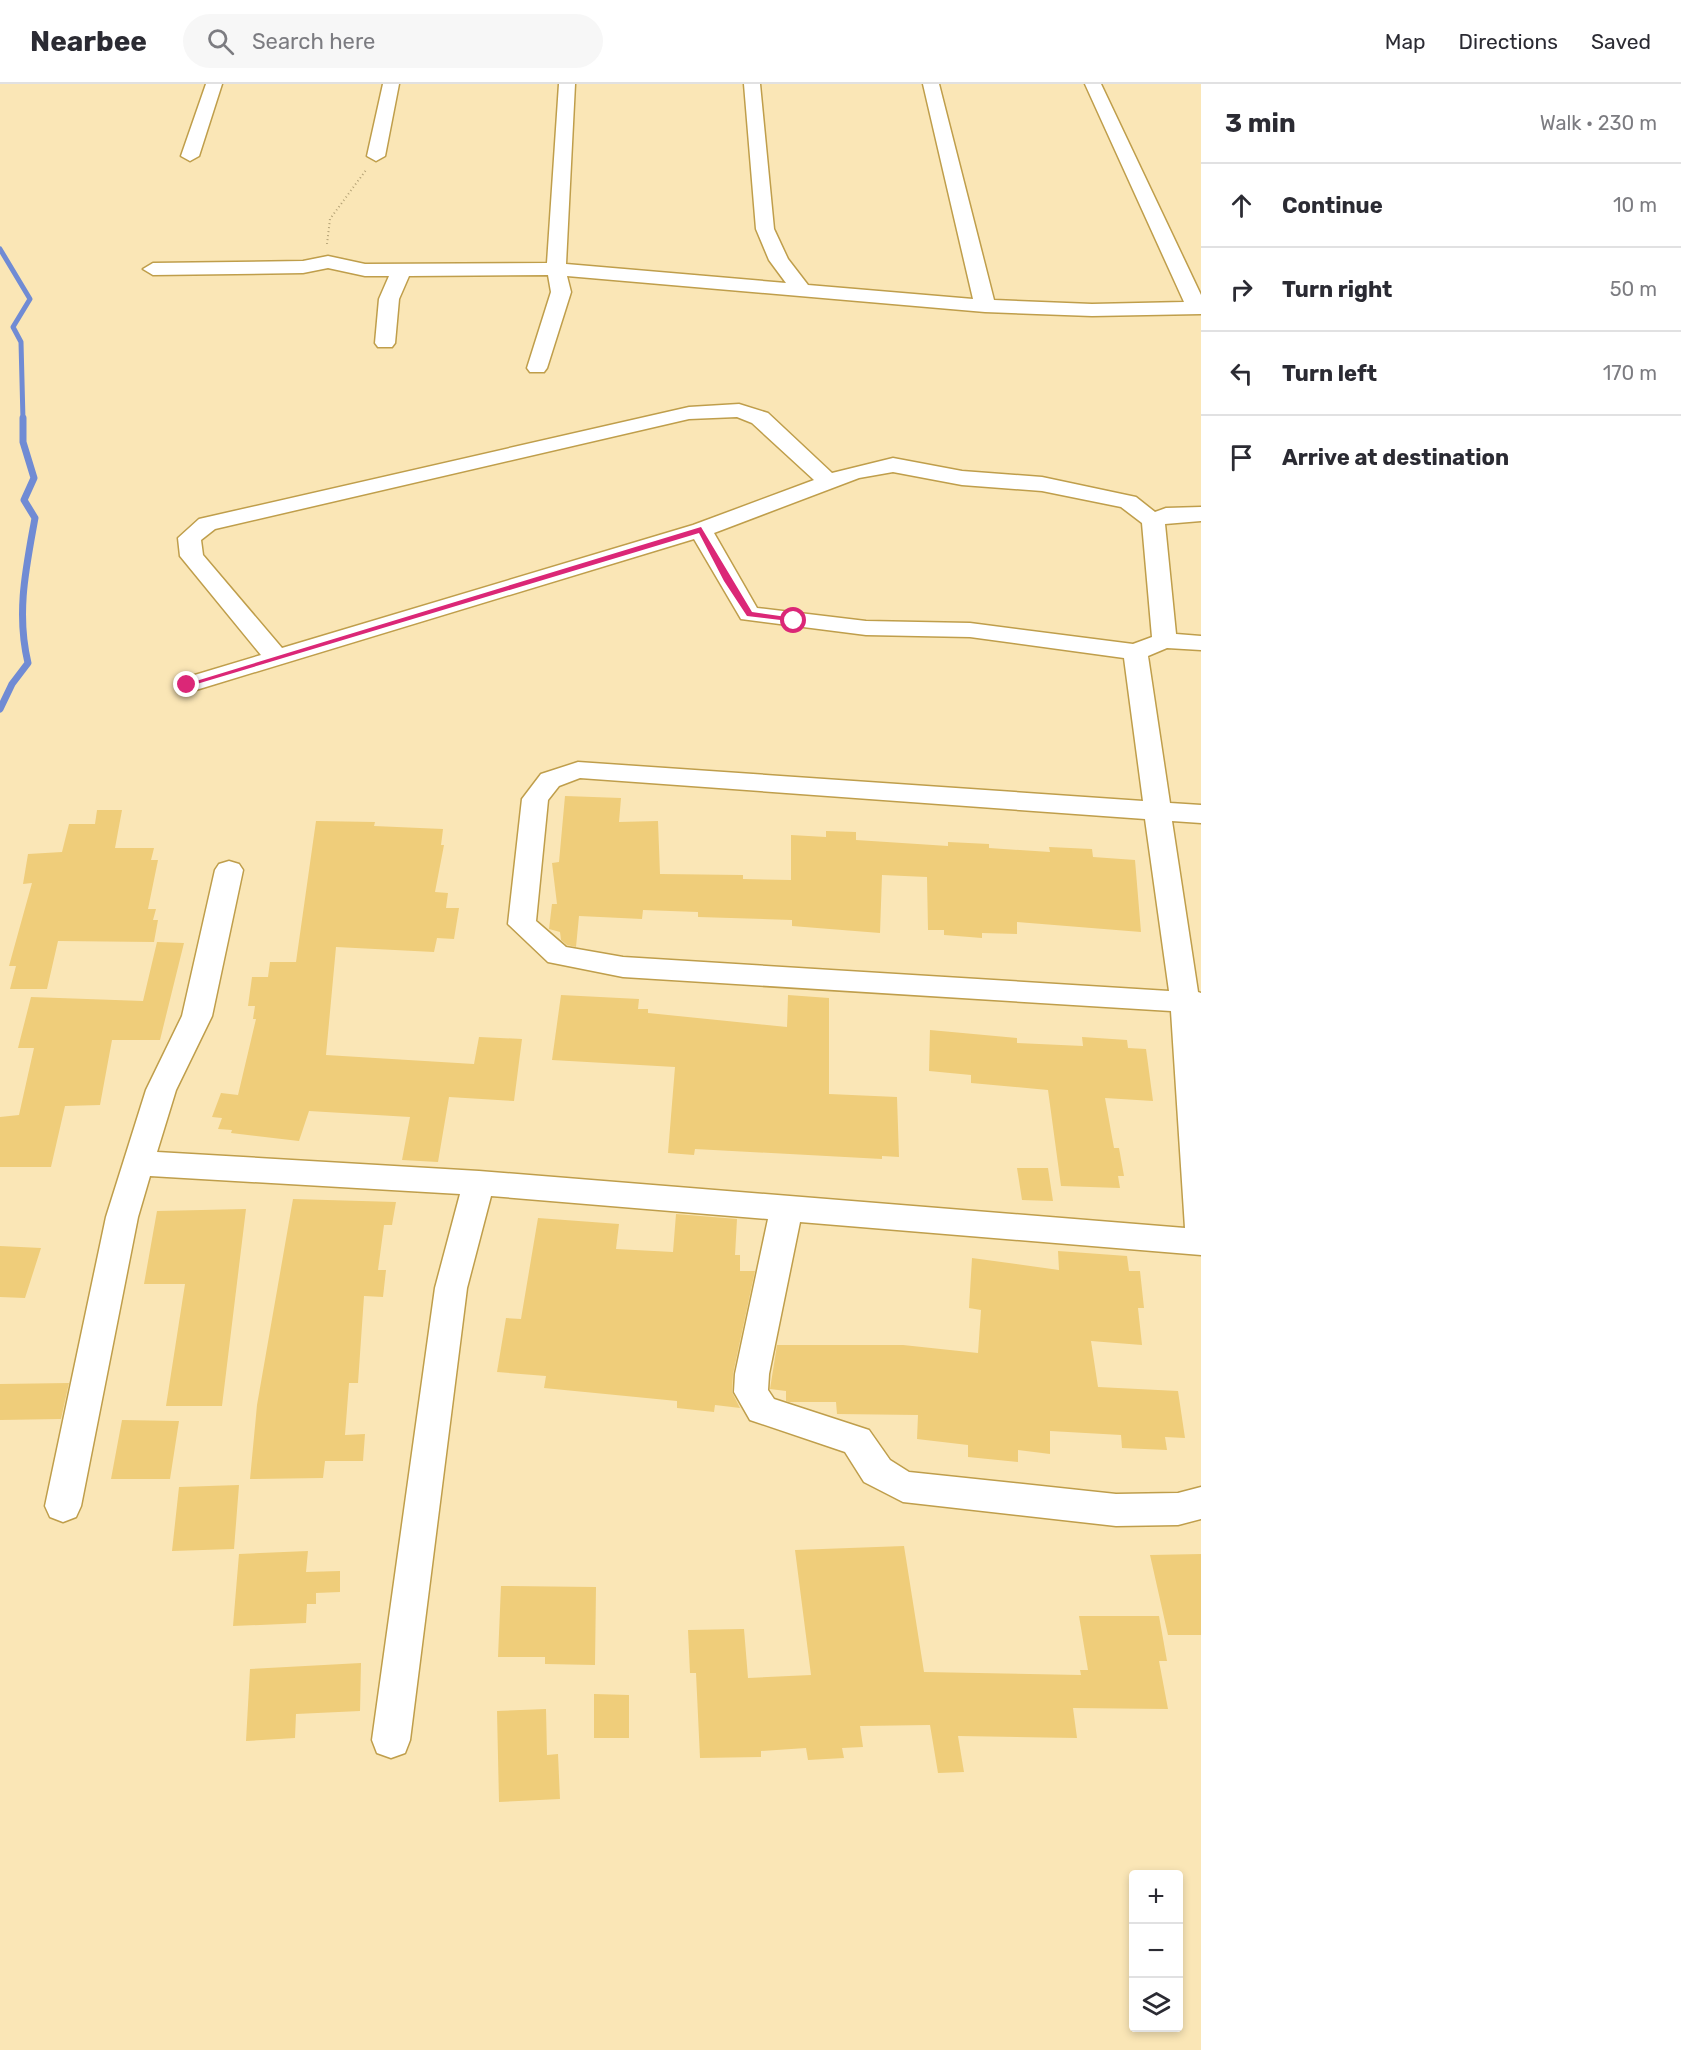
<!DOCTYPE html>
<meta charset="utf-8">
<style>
:root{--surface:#fff;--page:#f7f7f7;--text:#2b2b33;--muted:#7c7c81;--line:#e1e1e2}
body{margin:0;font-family:Rubik,sans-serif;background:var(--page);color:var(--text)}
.controls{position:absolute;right:18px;bottom:18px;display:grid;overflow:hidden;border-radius:6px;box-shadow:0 3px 9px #0003}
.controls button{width:54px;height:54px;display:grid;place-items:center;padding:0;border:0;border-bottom:2px solid var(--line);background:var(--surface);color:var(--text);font:30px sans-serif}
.stop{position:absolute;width:18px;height:18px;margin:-14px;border:4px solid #db2777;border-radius:50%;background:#fff}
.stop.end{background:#db2777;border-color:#fff;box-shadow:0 2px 6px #0008}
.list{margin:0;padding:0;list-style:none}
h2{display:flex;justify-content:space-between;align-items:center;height:78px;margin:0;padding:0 24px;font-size:26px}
h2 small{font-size:20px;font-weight:400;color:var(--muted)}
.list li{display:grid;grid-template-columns:39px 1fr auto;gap:18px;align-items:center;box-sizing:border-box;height:84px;padding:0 24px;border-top:2px solid var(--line)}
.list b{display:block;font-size:22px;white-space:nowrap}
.list em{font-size:20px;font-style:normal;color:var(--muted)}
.icon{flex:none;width:33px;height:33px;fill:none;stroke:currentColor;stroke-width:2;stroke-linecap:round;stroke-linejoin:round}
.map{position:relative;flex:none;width:1201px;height:1966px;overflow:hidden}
header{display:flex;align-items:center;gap:36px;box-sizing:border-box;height:84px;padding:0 30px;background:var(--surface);border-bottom:2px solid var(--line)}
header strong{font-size:28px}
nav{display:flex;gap:33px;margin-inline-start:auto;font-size:21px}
.search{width:420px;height:54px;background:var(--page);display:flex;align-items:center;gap:15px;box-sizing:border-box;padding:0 21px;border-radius:33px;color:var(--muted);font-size:22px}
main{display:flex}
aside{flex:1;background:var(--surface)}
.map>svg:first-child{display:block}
</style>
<header>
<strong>Nearbee</strong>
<div class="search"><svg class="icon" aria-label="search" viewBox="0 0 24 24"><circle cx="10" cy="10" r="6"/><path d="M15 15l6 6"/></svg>Search here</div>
<nav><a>Map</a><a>Directions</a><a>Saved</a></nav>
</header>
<main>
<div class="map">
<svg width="1201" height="1966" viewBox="0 0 1201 1966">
<rect width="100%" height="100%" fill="#fae6b6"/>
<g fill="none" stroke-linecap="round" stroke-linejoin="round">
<path stroke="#708bd4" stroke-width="5" d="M 0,165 L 30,215 L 13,243 L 21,258 L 23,336"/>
<path stroke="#708bd4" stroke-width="7" d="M 0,625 L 12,600 L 28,579 C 16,529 26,484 35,434 L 24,416 L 34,394 L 23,358 L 23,334"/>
</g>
<path fill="#efcd7a" d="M 565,712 L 621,714 L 619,738 L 658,737 L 660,790 L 743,791 L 743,795 L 791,796 L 791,751 L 826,753 L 826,747 L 856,748 L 856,756 L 948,762 L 948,758 L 989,760 L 989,764 L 1050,768 L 1049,763 L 1092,765 L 1093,773 L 1135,776 L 1141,848 L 1017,838 L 1017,850 L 982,849 L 982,854 L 944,851 L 944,846 L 928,846 L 927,793 L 882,791 L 880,849 L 792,842 L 792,836 L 698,833 L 698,828 L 643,826 L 642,835 L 579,832 L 576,863 L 567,861 L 561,856 L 560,848 L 549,845 L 552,820 L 557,820 L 552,779 L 559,778 Z
M 97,726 L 122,726 L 115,764 L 154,764 L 151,776 L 158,776 L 148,825 L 156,825 L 153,836 L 158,836 L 154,858 L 58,857 L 47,905 L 10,905 L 16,882 L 9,882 L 32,799 L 23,800 L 28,770 L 62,768 L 69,740 L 95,740 Z
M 316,737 L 375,738 L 374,742 L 443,745 L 441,761 L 444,761 L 435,808 L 448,809 L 446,824 L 459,824 L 454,855 L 437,854 L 434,868 L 336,863 L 326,971 L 474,980 L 479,953 L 522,955 L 514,1017 L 449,1013 L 438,1078 L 402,1076 L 410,1033 L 309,1027 L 299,1057 L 231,1049 L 232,1046 L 218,1045 L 222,1034 L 212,1033 L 221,1009 L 238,1011 L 256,935 L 253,935 L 255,922 L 248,922 L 252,893 L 268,893 L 270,878 L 296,878 Z
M 157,858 L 184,859 L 160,956 L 112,956 L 100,1021 L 65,1022 L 51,1083 L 0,1083 L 0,1033 L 19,1031 L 34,964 L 18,964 L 31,913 L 143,917 Z
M 561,911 L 639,915 L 638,925 L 648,925 L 648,929 L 787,943 L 788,911 L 829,914 L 829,1010 L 897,1013 L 899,1073 L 882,1072 L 882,1075 L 695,1065 L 694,1071 L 668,1069 L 675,983 L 552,976 Z
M 930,946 L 1017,954 L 1017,959 L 1083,962 L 1082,953 L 1127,956 L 1128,964 L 1146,965 L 1153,1017 L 1105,1014 L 1114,1064 L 1119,1064 L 1124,1092 L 1118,1092 L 1120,1104 L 1061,1102 L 1048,1006 L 971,999 L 971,991 L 929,987 Z
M 1017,1084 L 1048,1084 L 1053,1117 L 1022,1116 Z
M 293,1115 L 396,1118 L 392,1141 L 384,1141 L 378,1186 L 386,1186 L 383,1213 L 364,1212 L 358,1299 L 349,1299 L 345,1351 L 365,1350 L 363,1377 L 325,1377 L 323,1394 L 250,1395 L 257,1321 Z
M 246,1125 L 222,1322 L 166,1322 L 185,1200 L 144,1200 L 157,1127 Z
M 676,1130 L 737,1135 L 735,1171 L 740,1171 L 740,1187 L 755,1187 L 733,1290 L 732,1308 L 740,1324 L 715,1321 L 714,1328 L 677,1324 L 677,1317 L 544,1304 L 546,1292 L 497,1288 L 506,1234 L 521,1235 L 538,1134 L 619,1140 L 616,1165 L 673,1168 Z
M 0,1162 L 41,1164 L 25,1214 L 0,1213 Z
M 1058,1167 L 1127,1172 L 1129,1187 L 1140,1187 L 1144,1224 L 1138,1224 L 1142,1261 L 1091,1257 L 1098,1303 L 1178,1307 L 1185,1354 L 1165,1353 L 1167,1366 L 1122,1364 L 1121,1351 L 1050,1347 L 1050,1370 L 1018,1366 L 1018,1378 L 968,1373 L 968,1361 L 917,1355 L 918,1331 L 837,1330 L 836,1318 L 789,1318 L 786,1317 L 786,1307 L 770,1305 L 777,1261 L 903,1261 L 978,1269 L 981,1226 L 969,1224 L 972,1174 L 1059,1186 Z
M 69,1299 L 61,1335 L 0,1336 L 0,1300 Z
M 122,1336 L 179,1337 L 170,1395 L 111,1395 Z
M 239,1401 L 234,1465 L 172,1467 L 179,1403 Z
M 904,1462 L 924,1588 L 1081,1591 L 1080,1586 L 1088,1586 L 1079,1532 L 1159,1532 L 1167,1577 L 1159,1577 L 1168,1625 L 1073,1624 L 1077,1654 L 958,1652 L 964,1688 L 938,1689 L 930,1641 L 860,1642 L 863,1663 L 842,1664 L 844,1674 L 808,1676 L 806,1664 L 761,1667 L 761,1673 L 700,1674 L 696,1589 L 690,1589 L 688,1546 L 744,1545 L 748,1594 L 811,1591 L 795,1466 Z
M 308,1467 L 306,1488 L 340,1487 L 340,1508 L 316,1509 L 316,1520 L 307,1520 L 306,1539 L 233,1542 L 239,1470 Z
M 1201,1470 L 1201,1551 L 1168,1551 L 1150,1471 Z
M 501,1502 L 596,1503 L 595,1581 L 545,1580 L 545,1573 L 498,1573 Z
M 361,1579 L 360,1627 L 296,1630 L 295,1654 L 246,1657 L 250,1585 Z
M 594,1610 L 629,1611 L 629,1654 L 594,1654 Z
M 546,1625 L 547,1671 L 558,1670 L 560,1715 L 499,1718 L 497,1627 Z"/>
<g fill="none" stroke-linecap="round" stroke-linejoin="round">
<defs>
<path id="minor" d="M 206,0 L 222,0 L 199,72 L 190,77 L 181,72 Z
M 383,0 L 399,0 L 385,72 L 376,77 L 367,72 Z
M 559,0 L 575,0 L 566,180 L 786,199 L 769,176 L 756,145 L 744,0 L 760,0 L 774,145 L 788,175 L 808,201 L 973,215 L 923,0 L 939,0 L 994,216 L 1092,220 L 1184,218 L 1085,0 L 1101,0 L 1201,211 L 1201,230 L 1092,232 L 985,228 L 567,192 L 571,208 L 547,284 L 544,288 L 530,288 L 527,284 L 551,208 L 548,191 L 409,192 L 399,215 L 395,259 L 392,263 L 378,263 L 375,259 L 379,215 L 389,192 L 365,192 L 328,184 L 303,189 L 153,191 L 143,185 L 153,179 L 303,177 L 328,172 L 365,180 L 547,179 Z
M 739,320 L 768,329 L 832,389 L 893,374 L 962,387 L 1042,393 L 1136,413 L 1155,428 L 1166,424 L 1201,423 L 1201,437 L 1165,440 L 1176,550 L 1201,552 L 1201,566 L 1167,564 L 1148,572 L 1170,719 L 1201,721 L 1201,739 L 1172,737 L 1198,908 L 1201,909 L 1201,1171 L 800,1138 L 769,1290 L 768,1306 L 774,1315 L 869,1346 L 890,1376 L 909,1388 L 1116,1410 L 1178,1409 L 1201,1403 L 1201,1435 L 1178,1441 L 1116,1442 L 903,1418 L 864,1398 L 845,1368 L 750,1336 L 734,1308 L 735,1290 L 768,1135 L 491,1112 L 467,1204 L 410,1656 L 405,1669 L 391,1674 L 377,1669 L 372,1656 L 435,1204 L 460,1110 L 150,1092 L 138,1133 L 81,1422 L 76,1433 L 63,1438 L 50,1433 L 45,1422 L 106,1133 L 146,1006 L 182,932 L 215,786 L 219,780 L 229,777 L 239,780 L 243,786 L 212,932 L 176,1006 L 157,1068 L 479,1087 L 1185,1144 L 1171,927 L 623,893 L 548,878 L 508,840 L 522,715 L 541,690 L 578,678 L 1143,717 L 1124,574 L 970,553 L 866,551 L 741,535 L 694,455 L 196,606 L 187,609 L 178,606 L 175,601 L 178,596 L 261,571 L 180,472 L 178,454 L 199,435 L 689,323 ZM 737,333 L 752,339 L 814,396 L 693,441 L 282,564 L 203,471 L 201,456 L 215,445 L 689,335 ZM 893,388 L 962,401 L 1042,407 L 1121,423 L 1142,439 L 1152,553 L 1133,560 L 970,539 L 866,537 L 757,524 L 714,449 L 859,394 ZM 580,694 L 1145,735 L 1169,907 L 623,873 L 566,863 L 536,837 L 548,716 L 559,702 Z"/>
</defs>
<use href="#minor" stroke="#bf9e4b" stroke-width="3"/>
<path stroke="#b3a175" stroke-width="2" stroke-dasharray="1 3" stroke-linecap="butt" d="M 327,160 L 330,135 L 366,86"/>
<use href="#minor" fill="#fff" fill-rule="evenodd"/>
</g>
<path fill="#db2777" d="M 701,443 L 752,528 L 794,534 L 797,538 L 747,532 L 724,497 L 699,449 L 190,602 L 183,601 Z"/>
</svg>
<div class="controls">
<button>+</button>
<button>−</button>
<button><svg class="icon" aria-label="layers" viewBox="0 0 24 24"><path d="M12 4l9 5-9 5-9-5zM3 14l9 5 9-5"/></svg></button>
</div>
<div class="stop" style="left:794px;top:537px"></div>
<div class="stop end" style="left:187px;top:601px"></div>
</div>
<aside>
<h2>3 min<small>Walk · 230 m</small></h2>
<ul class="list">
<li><svg class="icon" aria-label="ahead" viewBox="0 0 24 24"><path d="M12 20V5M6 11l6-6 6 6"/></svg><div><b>Continue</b></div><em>10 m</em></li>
<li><svg class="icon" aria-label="right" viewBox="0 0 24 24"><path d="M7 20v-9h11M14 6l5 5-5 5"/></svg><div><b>Turn right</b></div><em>50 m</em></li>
<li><svg class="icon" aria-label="left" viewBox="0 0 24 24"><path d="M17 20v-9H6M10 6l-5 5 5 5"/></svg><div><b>Turn left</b></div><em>170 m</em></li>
<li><svg class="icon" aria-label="arrive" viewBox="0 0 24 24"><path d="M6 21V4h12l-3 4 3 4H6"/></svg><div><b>Arrive at destination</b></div></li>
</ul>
</aside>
</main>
